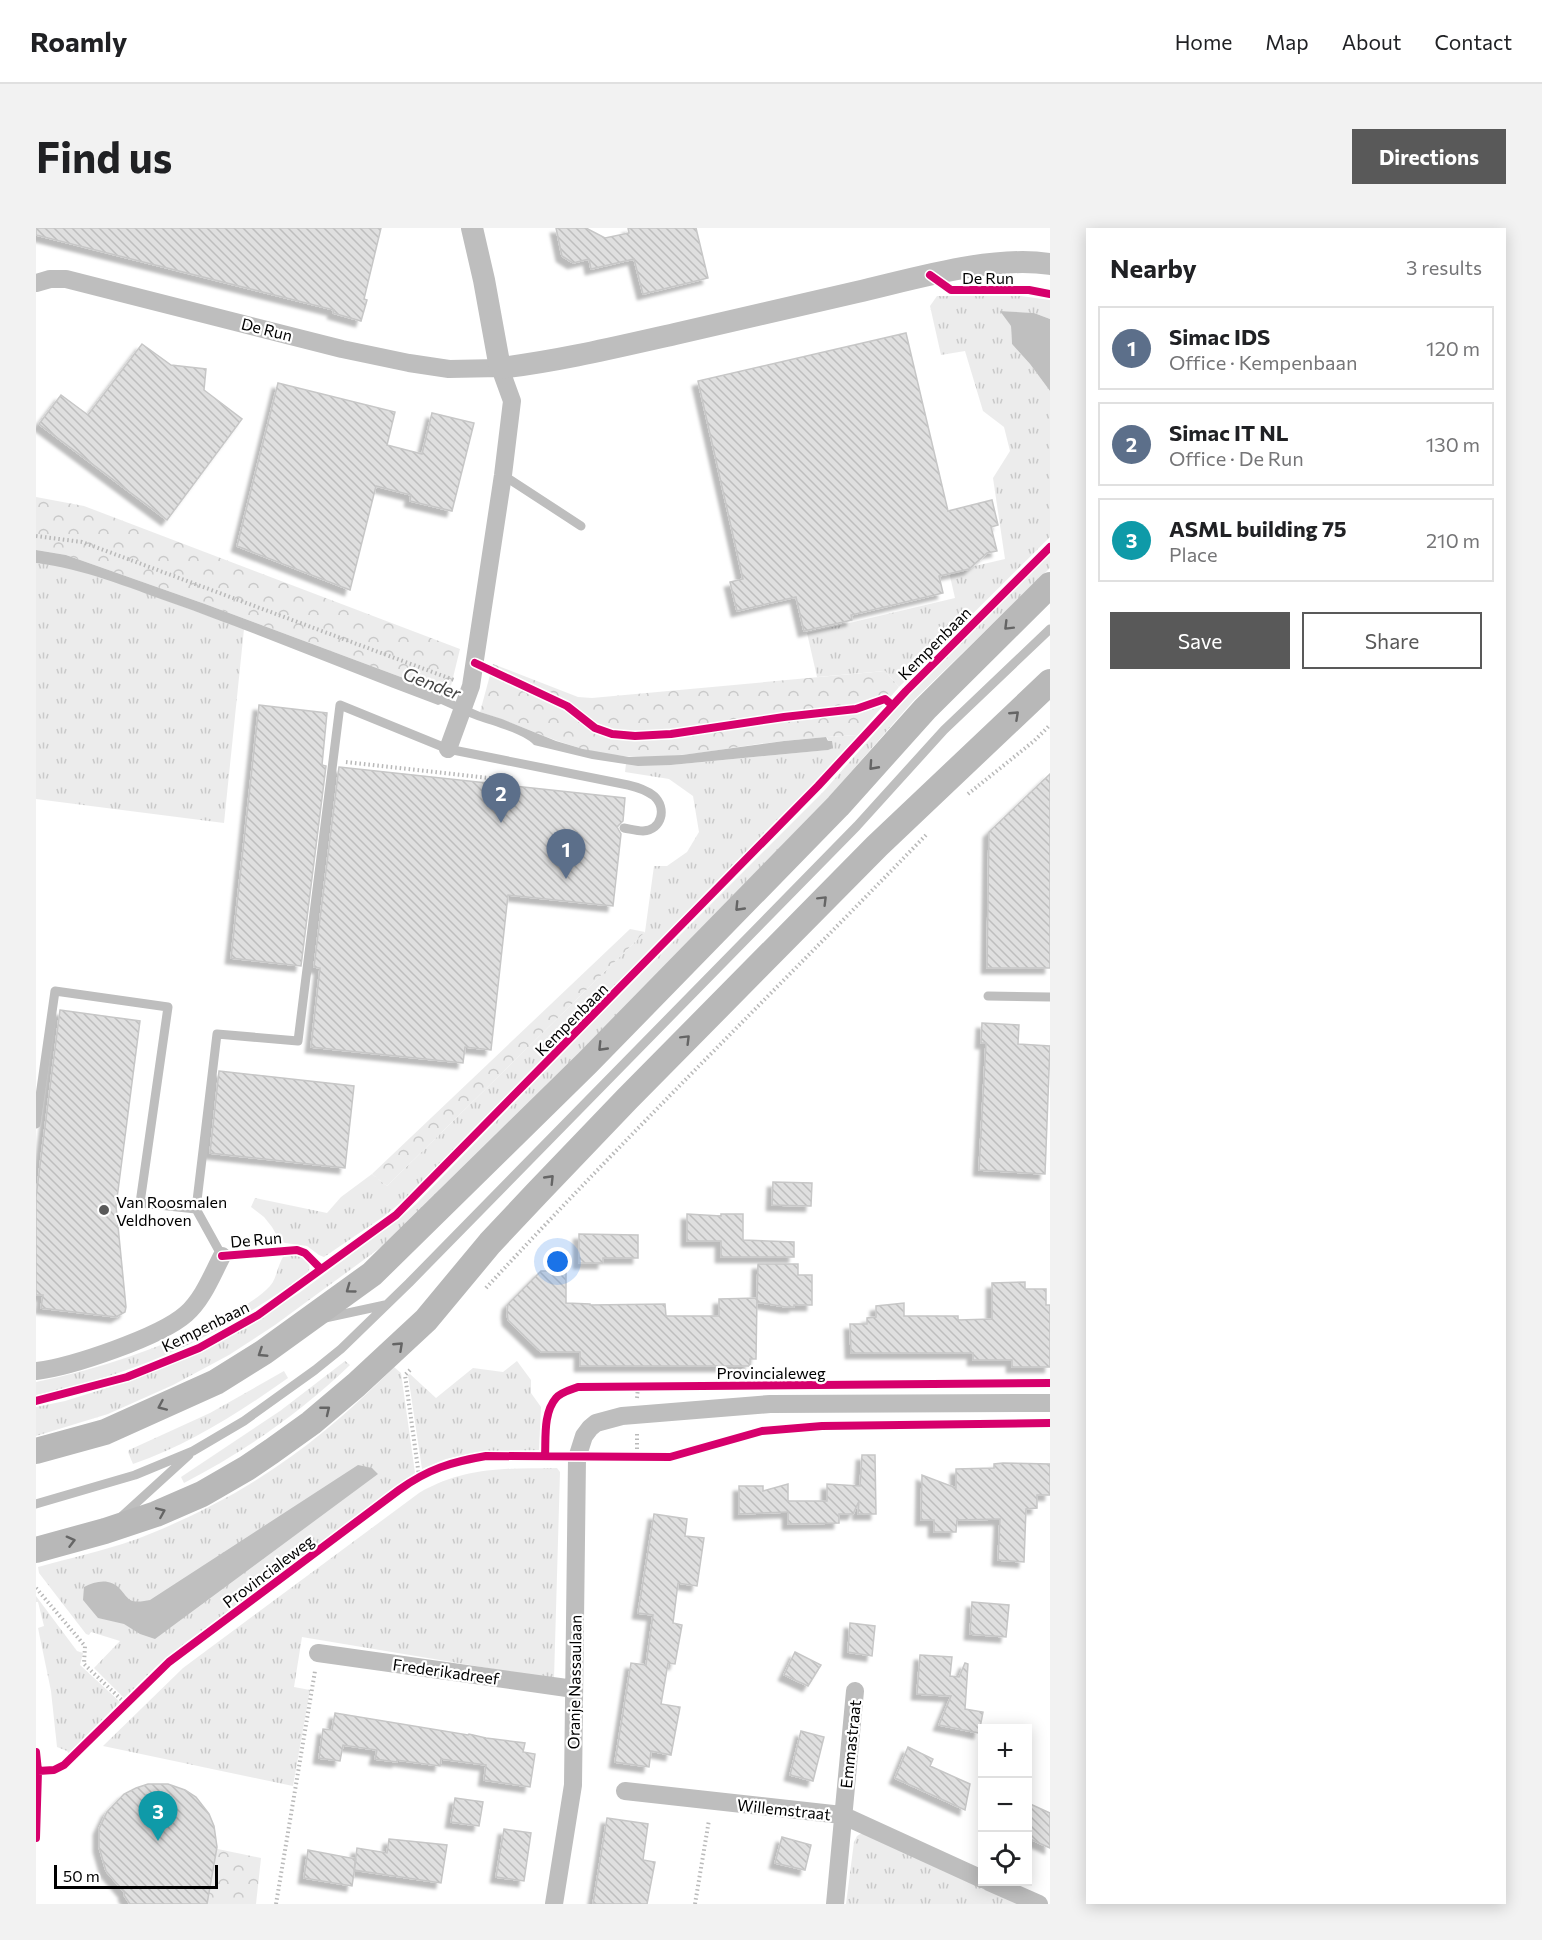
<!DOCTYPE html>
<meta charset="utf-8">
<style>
:root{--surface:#fff;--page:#f2f2f2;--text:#202124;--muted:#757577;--line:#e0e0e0;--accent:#595959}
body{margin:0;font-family:Commissioner,sans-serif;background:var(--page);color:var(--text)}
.controls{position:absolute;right:18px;bottom:18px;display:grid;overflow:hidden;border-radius:0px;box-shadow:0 3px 15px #0003}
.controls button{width:54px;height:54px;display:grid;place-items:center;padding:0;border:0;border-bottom:2px solid var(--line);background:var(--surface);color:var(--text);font:30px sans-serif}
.scale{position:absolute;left:18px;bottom:15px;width:164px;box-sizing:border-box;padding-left:6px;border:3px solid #000;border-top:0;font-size:16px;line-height:21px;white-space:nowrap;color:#000;-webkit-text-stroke:4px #fff;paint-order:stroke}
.you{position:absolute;left:522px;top:1034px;width:21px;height:21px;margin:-15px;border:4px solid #fff;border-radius:50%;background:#1a73e8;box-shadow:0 0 0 9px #1a73e833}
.badge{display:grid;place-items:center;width:39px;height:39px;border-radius:50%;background:var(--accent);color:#fff;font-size:20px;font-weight:700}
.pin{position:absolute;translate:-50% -50px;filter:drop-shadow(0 2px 3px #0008)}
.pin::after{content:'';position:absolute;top:32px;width:21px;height:18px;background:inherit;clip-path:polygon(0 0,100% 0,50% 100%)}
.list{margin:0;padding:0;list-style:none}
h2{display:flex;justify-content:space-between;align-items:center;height:78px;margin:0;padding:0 24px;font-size:26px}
h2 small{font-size:20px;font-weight:400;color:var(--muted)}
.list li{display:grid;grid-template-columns:39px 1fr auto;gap:18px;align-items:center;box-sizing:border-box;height:84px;margin:0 12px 12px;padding:0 12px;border:2px solid var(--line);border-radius:0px}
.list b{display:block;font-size:22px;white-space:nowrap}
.list p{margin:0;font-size:20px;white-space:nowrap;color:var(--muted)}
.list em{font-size:20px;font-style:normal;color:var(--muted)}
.actions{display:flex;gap:12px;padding:18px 24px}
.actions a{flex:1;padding:14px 0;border:2px solid var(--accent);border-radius:0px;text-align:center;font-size:21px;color:var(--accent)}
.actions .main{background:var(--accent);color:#fff}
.icon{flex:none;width:33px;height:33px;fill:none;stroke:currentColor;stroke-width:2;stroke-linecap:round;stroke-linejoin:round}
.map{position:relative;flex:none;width:1014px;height:1676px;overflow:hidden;border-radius:0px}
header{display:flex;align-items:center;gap:36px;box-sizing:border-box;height:84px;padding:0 30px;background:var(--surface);border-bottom:2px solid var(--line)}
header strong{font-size:28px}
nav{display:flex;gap:33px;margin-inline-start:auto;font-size:21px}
.intro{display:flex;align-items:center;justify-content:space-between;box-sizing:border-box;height:144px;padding:0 36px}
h1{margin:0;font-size:42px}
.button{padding:15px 27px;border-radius:0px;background:var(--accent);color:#fff;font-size:21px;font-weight:700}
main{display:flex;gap:36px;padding:0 36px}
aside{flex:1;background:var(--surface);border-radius:0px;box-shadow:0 3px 15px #0003}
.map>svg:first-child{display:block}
</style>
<header>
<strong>Roamly</strong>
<nav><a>Home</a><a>Map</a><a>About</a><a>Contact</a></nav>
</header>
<div class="intro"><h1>Find us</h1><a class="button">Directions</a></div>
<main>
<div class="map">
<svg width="1014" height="1676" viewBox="0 0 1014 1676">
<defs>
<pattern id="grass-tufts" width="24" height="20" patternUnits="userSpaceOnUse" patternTransform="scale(1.5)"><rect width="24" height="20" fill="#ececec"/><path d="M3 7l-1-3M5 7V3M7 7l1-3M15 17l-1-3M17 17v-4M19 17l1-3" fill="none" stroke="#c9c9c9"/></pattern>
<pattern id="forest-crowns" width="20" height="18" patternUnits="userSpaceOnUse" patternTransform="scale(1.5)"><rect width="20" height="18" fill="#ececec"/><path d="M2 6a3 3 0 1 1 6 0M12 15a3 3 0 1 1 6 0" fill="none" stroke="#c9c9c9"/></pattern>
<pattern id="building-back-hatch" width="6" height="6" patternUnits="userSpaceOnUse" patternTransform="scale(1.5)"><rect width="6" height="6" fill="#dfdfdf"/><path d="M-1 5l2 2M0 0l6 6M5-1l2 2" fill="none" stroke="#bebebe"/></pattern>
<filter id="shadow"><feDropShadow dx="-5.5" dy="5.5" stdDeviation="1.5" flood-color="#0004"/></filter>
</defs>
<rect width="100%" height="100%" fill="#fff"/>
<path fill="url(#grass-tufts)" d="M 901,68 L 985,68 L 1014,72 L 1014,91 L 998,85 L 965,83 L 975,98 L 976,116 L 994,136 L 1014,163 L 1014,309 L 863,459 L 849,443 L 781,449 L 771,405 L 919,370 L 913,344 L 969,331 L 957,250 L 974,223 L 968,199 L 947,183 L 929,123 L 905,127 L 894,78 Z
M 1014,325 L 1014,340 L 878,472 L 793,569 L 378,995 L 239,1097 L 193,1127 L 137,1157 L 72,1186 L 0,1208 L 0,1179 L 29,1173 L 93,1153 L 154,1129 L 186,1113 L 263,1065 L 363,991 L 380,976 L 538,813 L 788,563 L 873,466 L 963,374 Z
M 0,335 L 22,337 L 72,351 L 208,401 L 188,595 L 0,571 Z
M 822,507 L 805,527 L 368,972 L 347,989 L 288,1029 L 283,1027 L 271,1018 L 249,1015 L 244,1013 L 236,999 L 228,989 L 215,979 L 219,970 L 291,985 L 305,969 L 336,946 L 351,958 L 609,704 L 618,638 L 631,638 L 651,624 L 663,604 L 657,568 L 633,551 L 589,544 L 590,536 L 635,537 L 791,522 L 792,511 L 790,509 Z
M 262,1027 C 269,1029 277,1036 272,1044 C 193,1104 98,1148 0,1167 L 0,1154 C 64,1141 125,1120 183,1091 C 201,1082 220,1073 234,1058 C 241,1050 241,1039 247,1029 Z
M 309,1133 L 314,1137 C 264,1185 209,1223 148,1255 L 145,1249 L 244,1183 Z
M 481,1133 L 495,1152 L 495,1165 L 505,1179 L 503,1222 L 442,1224 L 410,1231 L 386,1241 L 372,1147 L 374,1146 L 400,1170 L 437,1140 L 467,1144 Z
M 358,1139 L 365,1145 L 379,1245 L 149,1415 L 120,1439 L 88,1470 L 58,1440 L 84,1413 L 55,1404 L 53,1407 L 50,1406 L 3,1345 L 2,1339 C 34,1330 67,1323 98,1312 C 204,1272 279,1219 358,1139 Z
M 248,1143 L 252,1150 C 204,1184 153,1217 97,1236 L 92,1224 L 93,1222 L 174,1185 Z
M 521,1240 L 524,1244 L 518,1451 L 266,1409 L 258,1459 L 274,1462 L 257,1558 L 67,1518 L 147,1440 L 383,1265 C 430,1238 469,1241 521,1240 Z
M 0,1368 L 41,1423 L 47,1425 L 44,1437 L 84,1474 L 33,1526 L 31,1523 L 21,1519 L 15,1463 L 2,1400 L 8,1398 L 2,1374 L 0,1374 Z
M 826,1605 L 989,1676 L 810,1676 L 818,1614 L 821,1608 Z"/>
<path fill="url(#forest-crowns)" d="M 0,269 L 48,278 L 424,421 L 412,470 L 407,468 L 405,464 L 169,376 L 30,327 L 0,322 Z
M 457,436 L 542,469 L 556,470 L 849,443 L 863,459 L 822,507 C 786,509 751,512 716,517 C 668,524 619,534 570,526 C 526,519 486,497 444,484 Z
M 594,701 L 609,704 L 351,958 L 336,946 Z
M 177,1620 L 225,1630 L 220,1676 L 171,1676 Z"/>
<path fill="#bfbfbf" d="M 964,83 L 998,85 L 1014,91 L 1014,163 L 994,136 L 976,116 L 975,98 Z
M 0,322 L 30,327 L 169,376 L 405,464 L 407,468 L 444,484 L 466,491 L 520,513 L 547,521 L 593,529 L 646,527 L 748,513 L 790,509 L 792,513 L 796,513 L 797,520 L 792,522 L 635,537 L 602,538 L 556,531 L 498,517 C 489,506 455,497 441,492 C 429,488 417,481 405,476 L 402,477 C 313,444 226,407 136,375 C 91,359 48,341 0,335 Z
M 322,1237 L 336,1240 L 342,1246 L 119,1411 L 104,1406 L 88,1396 L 62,1390 L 47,1372 L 48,1359 C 60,1353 74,1350 84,1361 C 87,1364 91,1370 94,1372 C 100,1375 108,1373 114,1372 Z"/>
<path fill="url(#building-back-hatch)" stroke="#c7c7c7" stroke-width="1.5" filter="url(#shadow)" d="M 0,0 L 345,0 L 328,71 L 331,72 L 325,93 L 297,85 L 298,82 L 0,7 Z
M 520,0 L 550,0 L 569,10 L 593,5 L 592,0 L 660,0 L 672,50 L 607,66 L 598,31 L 555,41 L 553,31 L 537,35 L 526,28 Z
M 870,105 L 912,283 L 956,272 L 962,297 L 955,299 L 961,323 L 951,325 L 933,341 L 903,348 L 907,365 L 815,387 L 816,392 L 768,403 L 760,369 L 701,383 L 694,354 L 707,351 L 662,153 Z
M 106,116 L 135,137 L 170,141 L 168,162 L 206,191 L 131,292 L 3,196 L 25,167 L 52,187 Z
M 242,155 L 359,184 L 351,217 L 386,226 L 396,185 L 438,195 L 416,283 L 374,273 L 375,267 L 340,258 L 314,362 L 201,318 Z
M 223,477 L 291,485 L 286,537 L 290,538 L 265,738 L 195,730 Z
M 303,539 L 589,570 L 587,593 L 581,599 L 585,606 L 577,678 L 472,667 L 455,822 L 429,819 L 427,835 L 275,819 L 284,740 L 278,739 Z
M 1014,546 L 1014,740 L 951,740 L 953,604 Z
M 24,782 L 104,793 L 80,978 L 90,1079 L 89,1084 L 80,1089 L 5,1080 L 7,1067 L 0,1067 L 0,969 Z
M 946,795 L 983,797 L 982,816 L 1014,818 L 1009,946 L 943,942 L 950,815 L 945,815 Z
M 183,843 L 318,858 L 309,940 L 174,925 Z
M 737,954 L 776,955 L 775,978 L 736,977 Z
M 651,986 L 685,988 L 685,986 L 707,986 L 707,1012 L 758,1014 L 758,1029 L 685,1029 L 685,1013 L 651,1013 Z
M 543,1006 L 602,1007 L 602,1030 L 567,1030 L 567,1035 L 543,1035 Z
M 722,1036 L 762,1036 L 762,1047 L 776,1047 L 776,1077 L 758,1077 L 758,1079 L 750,1079 L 721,1074 Z
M 505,1043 L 530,1043 L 530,1075 L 554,1076 L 554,1077 L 629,1076 L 630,1088 L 683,1088 L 683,1071 L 721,1070 L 720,1131 L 714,1131 L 714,1138 L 544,1138 L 544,1124 L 505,1124 L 472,1092 L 471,1084 L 472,1076 Z
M 989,1054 L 989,1061 L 1010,1061 L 1010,1077 L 1014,1077 L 1014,1139 L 976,1139 L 976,1132 L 937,1132 L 937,1125 L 815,1125 L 814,1096 L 831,1096 L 831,1090 L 840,1089 L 840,1078 L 868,1075 L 868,1088 L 922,1088 L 922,1092 L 956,1091 L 956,1055 Z
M 826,1227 L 839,1227 L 840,1286 L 822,1286 L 823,1273 L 817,1286 L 803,1286 L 803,1295 L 752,1296 L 752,1284 L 703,1286 L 703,1258 L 727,1258 L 727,1263 L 752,1256 L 752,1273 L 791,1273 L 791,1256 L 824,1258 Z
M 967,1235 L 1014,1236 L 1014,1267 L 1001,1267 L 1001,1280 L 990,1281 L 988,1334 L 962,1332 L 964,1291 L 921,1292 L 920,1304 L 898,1304 L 898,1292 L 885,1292 L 886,1247 L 920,1260 L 920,1241 L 958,1240 L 958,1236 Z
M 618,1286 L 651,1291 L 649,1308 L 668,1310 L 661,1358 L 642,1355 L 637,1395 L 646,1397 L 639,1436 L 632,1435 L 625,1476 L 644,1479 L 635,1527 L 615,1523 L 613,1539 L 579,1534 L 595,1435 L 610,1437 L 617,1387 L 602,1385 Z
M 936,1374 L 973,1377 L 970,1409 L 934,1406 Z
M 814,1395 L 839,1398 L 836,1428 L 812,1424 Z
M 759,1424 L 785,1437 L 772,1458 L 748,1447 Z
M 884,1427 L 916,1429 L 914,1448 L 923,1449 L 929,1435 L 932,1436 L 929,1481 L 947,1484 L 943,1505 L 903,1497 L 915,1468 L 881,1466 Z
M 299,1485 L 432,1507 L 433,1506 L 450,1510 L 489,1515 L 487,1524 L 499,1526 L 494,1559 L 448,1552 L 450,1537 L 405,1531 L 404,1538 L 361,1532 L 361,1534 L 339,1531 L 341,1522 L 307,1517 L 304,1533 L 283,1530 L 287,1501 L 296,1502 Z
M 765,1503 L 788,1509 L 777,1553 L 754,1547 Z
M 872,1519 L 897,1531 L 894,1538 L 934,1556 L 929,1582 L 859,1550 Z
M 112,1556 L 132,1556 L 149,1562 L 160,1569 L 173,1586 L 178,1598 L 181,1619 L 171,1676 L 94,1676 L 88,1667 L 89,1665 L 70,1643 L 63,1619 L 63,1601 L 71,1584 L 88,1566 L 100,1560 Z
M 419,1570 L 447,1574 L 443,1598 L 415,1594 Z
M 992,1575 L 1014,1585 L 1014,1620 L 992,1610 Z
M 571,1590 L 612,1596 L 607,1632 L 619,1634 L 611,1676 L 557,1676 Z
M 468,1601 L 495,1605 L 488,1653 L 460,1649 Z
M 746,1609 L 775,1617 L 769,1642 L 739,1635 Z
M 353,1611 L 411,1617 L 405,1655 L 318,1642 L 321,1620 L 351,1625 Z
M 272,1622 L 320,1631 L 316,1658 L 268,1650 Z"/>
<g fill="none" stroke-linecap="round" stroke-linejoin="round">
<path stroke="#b9b9b9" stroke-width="4" stroke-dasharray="1.5 3" stroke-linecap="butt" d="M 0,308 L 46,314 L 418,452
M 310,534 L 470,552 L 468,570
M 932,566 L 998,513 L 1014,497
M 450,1060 C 593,905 744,758 890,607
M 374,1142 L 369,1147 L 383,1248
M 601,1170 L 602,1159
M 601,1230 L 601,1204
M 0,1360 L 49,1418 L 48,1436 L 90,1476
M 240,1676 L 279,1443
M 659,1676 L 673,1592"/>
<path stroke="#bebebe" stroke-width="9" d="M 467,247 L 545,298
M 952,768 L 1014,769
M 0,896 L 19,763 L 132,779 L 104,975 L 160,981
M 186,1028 L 160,981 L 181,806 L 262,813 L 304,477 L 412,521 L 592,557 C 601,559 610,562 618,568 C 631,580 626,602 607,603 C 601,603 594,601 588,600
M 289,1090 L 349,1077
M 0,1276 L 99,1247 L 157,1223 L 208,1193 L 279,1142 L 305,1121 L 373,1055 L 821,598 L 908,502 L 1014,401
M 86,1288 L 153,1227"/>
<path stroke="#bebebe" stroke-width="18" d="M 0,55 L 14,51 L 30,51 L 306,121 L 373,135 L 413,141 L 464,140 L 476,173 L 467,247 L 435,458 L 412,521
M 0,1143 C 35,1139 124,1109 150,1086 C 167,1071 176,1047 186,1028
M 282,1425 L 538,1461
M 589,1563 L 806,1587 L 946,1651
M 953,1654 L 1003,1676
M 518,1676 L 537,1557 L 541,1230 L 548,1208 L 554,1200 L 560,1195 L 586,1188 L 734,1176 L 1014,1175
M 799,1676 L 819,1463"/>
<path stroke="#bebebe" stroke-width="22" d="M 436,0 L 448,52 L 464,140 C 523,133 581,119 639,106 C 700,92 760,78 821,64 C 878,51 956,27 1014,36"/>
<path stroke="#b8b8b8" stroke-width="26" d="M 0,1223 L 69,1204 L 180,1154 L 228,1124 L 336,1046 L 551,835 L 802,578 L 889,481 L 1014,357
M 0,1322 L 69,1303 L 120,1286 L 166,1266 L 211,1240 L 236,1223 L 275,1195 L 320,1157 L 390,1092 L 454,1015 L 501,965 L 591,871 L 841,618 L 1014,454"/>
<defs>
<path id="cycleway" d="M 894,47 L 915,62 L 993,62 L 1014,66
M 439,435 L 531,478 L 559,500 L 576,506 L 599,508 L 635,506 L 748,489 L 820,481 L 849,471 L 856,477
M 186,1028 L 261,1022 L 269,1025 L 285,1041
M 0,1173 L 91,1149 L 163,1120 L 222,1087 L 360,987 L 782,558 L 870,463 L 1014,319
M 509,1228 C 510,1211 507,1185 520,1170 C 525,1164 534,1162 542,1159 L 1014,1155
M 0,1524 L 2,1543 L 0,1610
M 2,1543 L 18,1542 L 28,1537 L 133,1434 L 363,1262 C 392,1241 415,1234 450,1228 L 634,1229 L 726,1203 L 786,1198 L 1014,1195"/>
</defs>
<use href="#cycleway" stroke="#fff" stroke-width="11"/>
<use href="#cycleway" stroke="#d6006c" stroke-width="8"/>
</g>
<defs><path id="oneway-chevron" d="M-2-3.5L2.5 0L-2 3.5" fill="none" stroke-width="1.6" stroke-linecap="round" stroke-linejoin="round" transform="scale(1.5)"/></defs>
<g stroke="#656565">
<use href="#oneway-chevron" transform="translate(972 398) rotate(135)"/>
<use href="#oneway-chevron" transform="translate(979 487) rotate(-43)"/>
<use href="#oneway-chevron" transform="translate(837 538) rotate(132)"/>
<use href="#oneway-chevron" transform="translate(787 672) rotate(-45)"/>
<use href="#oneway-chevron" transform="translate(703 679) rotate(134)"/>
<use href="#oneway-chevron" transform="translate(650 811) rotate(-45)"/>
<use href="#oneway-chevron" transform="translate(566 819) rotate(134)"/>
<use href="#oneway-chevron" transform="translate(514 951) rotate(-46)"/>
<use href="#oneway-chevron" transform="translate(314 1061) rotate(144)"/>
<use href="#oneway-chevron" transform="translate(363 1118) rotate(-43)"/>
<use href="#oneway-chevron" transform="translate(226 1125) rotate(147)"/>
<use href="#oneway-chevron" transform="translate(126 1178) rotate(156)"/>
<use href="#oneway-chevron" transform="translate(290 1182) rotate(-39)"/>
<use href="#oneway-chevron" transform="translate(125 1284) rotate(-23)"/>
<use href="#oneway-chevron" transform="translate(35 1313) rotate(-15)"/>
</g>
<circle fill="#595959" stroke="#fff" stroke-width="2" cx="68" cy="982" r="6"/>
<g text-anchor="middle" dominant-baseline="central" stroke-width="4.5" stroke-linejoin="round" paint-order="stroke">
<g font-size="16" fill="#000" stroke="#fff">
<text x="952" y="49">De Run</text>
<text transform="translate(231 101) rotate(14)">De Run</text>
<text transform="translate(898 415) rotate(-45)">Kempenbaan</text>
<text transform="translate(535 791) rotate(-45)">Kempenbaan</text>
<text transform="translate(220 1011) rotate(-5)">De Run</text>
<text transform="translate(169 1098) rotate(-26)">Kempenbaan</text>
<text x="735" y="1144">Provincialeweg</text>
<text transform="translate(232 1343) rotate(-37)">Provincialeweg</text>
<text transform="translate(410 1443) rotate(8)">Frederikadreef</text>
<text transform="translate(538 1454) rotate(-89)">Oranje Nassaulaan</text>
<text transform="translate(814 1516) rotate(-84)">Emmastraat</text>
<text transform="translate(748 1581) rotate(6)">Willemstraat</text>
</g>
<g font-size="16" fill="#000" stroke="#fff" text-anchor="start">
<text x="80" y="973">Van Roosmalen<tspan x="80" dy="18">Veldhoven</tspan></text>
</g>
<g font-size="18" font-style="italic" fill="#444" stroke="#fff">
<text transform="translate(396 455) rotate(21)">Gender</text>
</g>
</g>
</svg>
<div class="controls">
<button>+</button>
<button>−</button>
<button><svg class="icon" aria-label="locate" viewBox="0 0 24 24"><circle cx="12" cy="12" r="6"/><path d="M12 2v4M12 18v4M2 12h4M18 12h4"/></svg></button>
</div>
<div class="scale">50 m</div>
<div class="you"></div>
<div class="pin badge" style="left:530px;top:651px;background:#5c6f8a">1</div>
<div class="pin badge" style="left:465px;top:595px;background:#5c6f8a">2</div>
<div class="pin badge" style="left:122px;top:1613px;background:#0f9aa8">3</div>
</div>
<aside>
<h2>Nearby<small>3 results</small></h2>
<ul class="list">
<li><span class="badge" style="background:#5c6f8a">1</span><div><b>Simac IDS</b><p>Office · Kempenbaan</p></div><em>120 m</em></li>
<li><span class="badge" style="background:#5c6f8a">2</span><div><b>Simac IT NL</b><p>Office · De Run</p></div><em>130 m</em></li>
<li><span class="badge" style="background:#0f9aa8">3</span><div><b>ASML building 75</b><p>Place</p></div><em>210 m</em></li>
</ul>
<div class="actions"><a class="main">Save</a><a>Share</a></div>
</aside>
</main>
